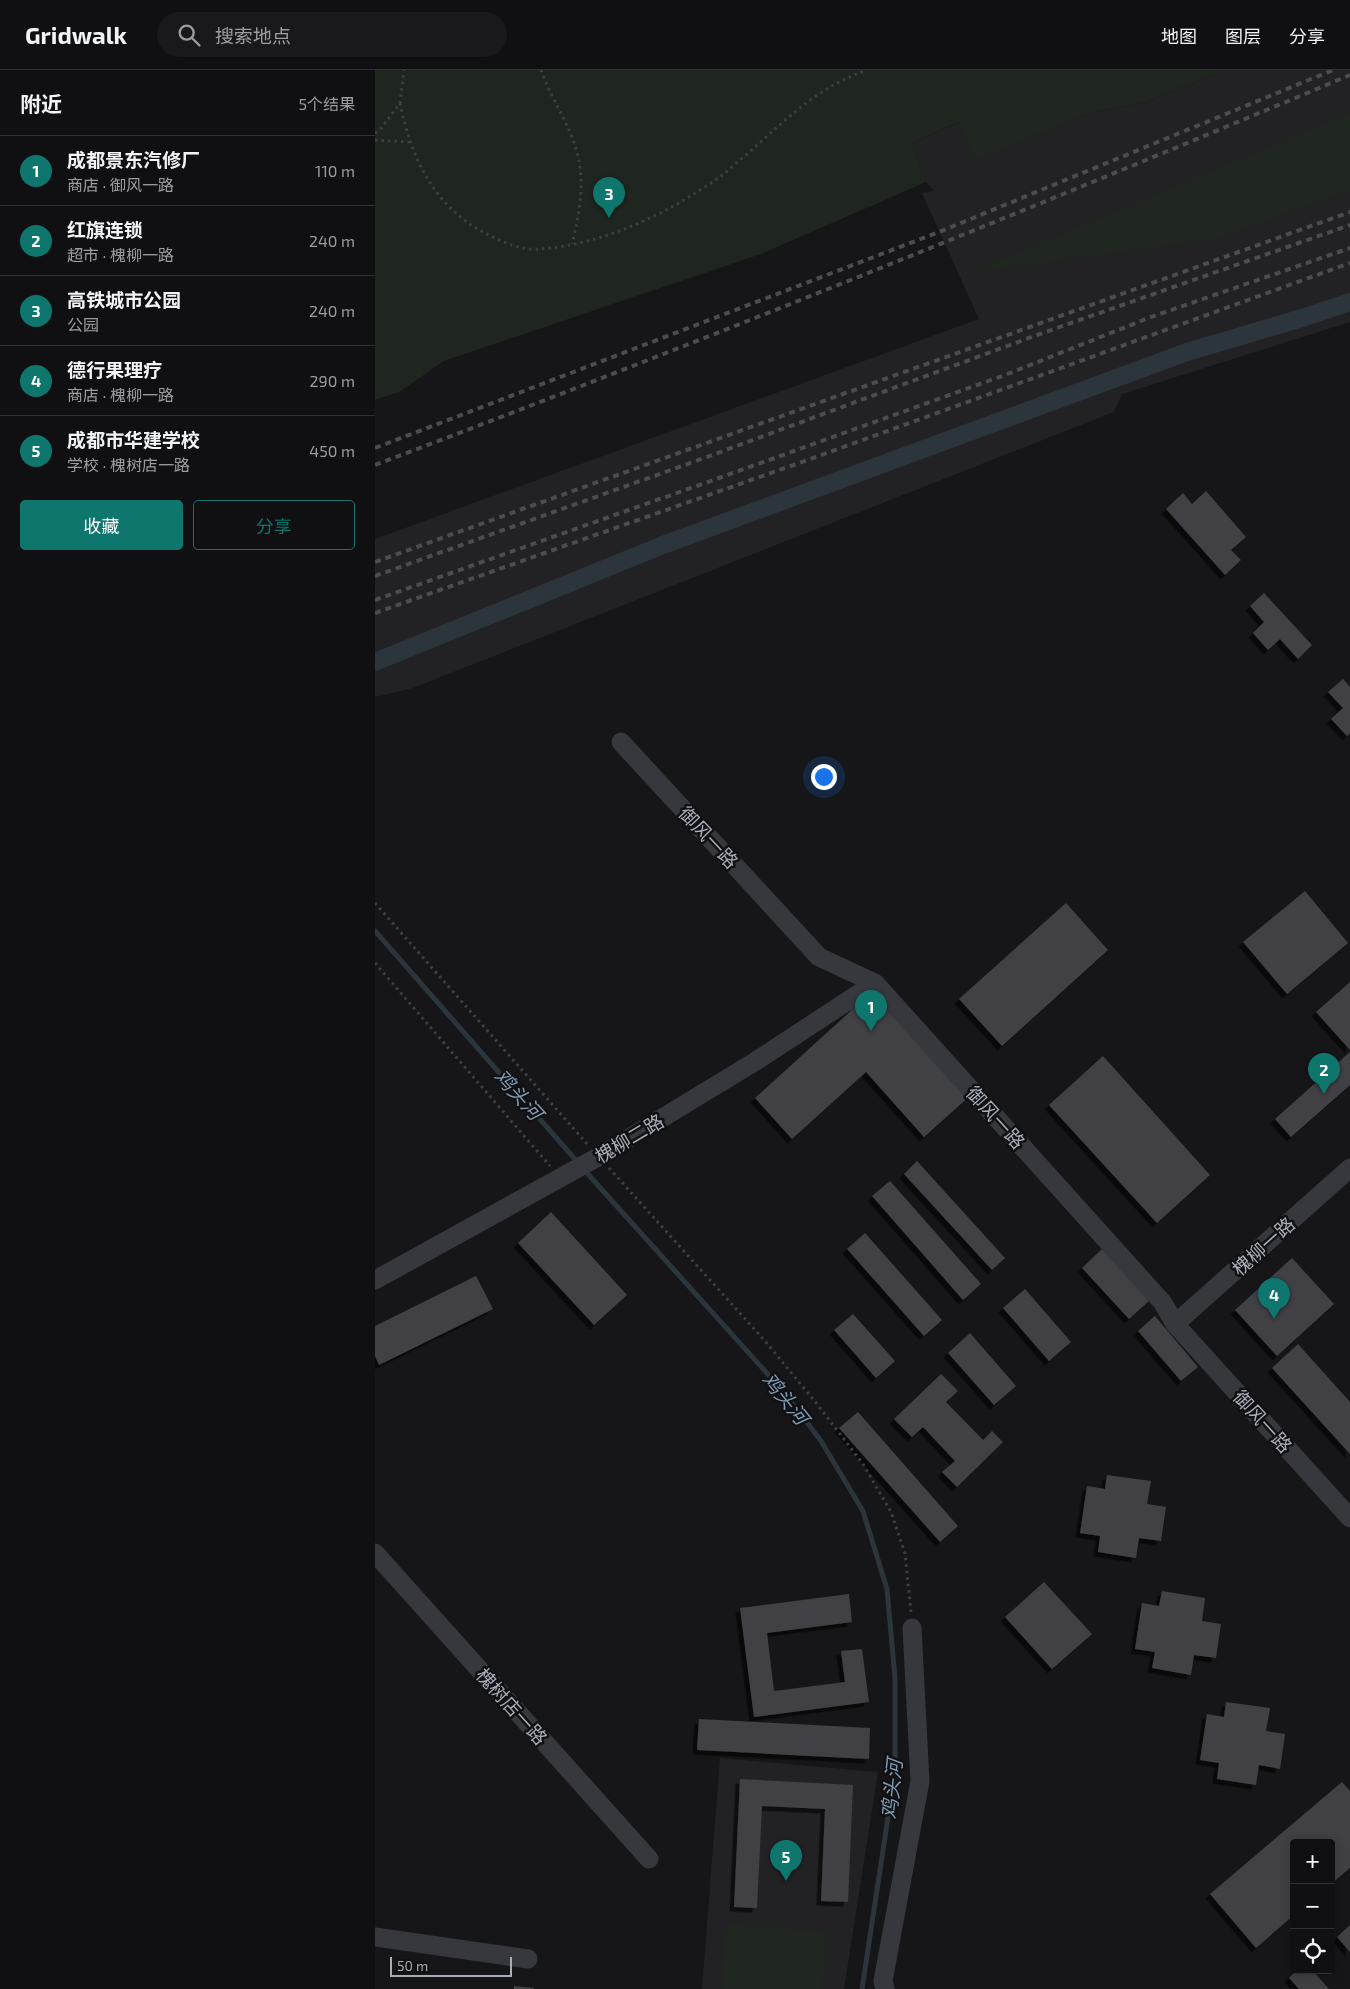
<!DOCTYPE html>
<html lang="zh">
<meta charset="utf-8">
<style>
:root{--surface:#101012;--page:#19191b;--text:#f1f3f6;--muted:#9c9d9f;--line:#303032;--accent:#0f766e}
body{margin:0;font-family:"Exo 2","Noto Sans SC",sans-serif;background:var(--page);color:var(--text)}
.controls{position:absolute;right:15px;bottom:15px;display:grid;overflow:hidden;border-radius:5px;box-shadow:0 2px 12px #0003}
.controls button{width:45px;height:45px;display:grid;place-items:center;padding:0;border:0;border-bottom:1px solid var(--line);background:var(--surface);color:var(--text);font:25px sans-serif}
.scale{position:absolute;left:15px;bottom:12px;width:122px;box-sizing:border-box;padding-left:5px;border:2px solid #a8adb8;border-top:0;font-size:14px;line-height:18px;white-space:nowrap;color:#a8adb8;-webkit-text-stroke:4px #111113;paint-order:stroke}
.you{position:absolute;left:448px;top:706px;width:18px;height:18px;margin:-12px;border:4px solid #fff;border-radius:50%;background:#1a73e8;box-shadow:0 0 0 8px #1a73e833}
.badge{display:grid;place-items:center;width:32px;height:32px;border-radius:50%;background:var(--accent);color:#fff;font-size:16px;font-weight:700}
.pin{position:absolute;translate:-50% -41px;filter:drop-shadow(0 1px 2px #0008)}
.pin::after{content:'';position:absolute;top:26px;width:18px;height:15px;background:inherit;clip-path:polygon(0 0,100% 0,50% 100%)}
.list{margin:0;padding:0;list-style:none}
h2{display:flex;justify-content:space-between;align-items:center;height:65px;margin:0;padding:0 20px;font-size:21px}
h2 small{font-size:16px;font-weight:400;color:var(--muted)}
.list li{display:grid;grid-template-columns:32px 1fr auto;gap:15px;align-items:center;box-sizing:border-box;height:70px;padding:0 20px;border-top:1px solid var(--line)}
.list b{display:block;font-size:19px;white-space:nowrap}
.list p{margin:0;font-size:16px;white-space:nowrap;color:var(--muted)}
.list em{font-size:16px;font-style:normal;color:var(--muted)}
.actions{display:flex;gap:10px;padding:15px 20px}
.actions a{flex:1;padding:11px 0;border:1px solid var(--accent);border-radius:5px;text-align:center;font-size:18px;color:var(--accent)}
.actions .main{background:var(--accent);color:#fff}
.icon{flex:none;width:28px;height:28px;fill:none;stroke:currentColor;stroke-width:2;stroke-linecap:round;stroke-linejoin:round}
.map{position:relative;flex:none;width:975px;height:1919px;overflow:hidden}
header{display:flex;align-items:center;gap:30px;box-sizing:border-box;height:70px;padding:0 25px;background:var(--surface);border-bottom:1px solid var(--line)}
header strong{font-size:24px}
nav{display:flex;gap:28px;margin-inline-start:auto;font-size:18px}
.search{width:350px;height:45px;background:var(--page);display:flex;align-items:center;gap:12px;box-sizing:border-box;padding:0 18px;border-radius:28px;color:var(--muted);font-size:19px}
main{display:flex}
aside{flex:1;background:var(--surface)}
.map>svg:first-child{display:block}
</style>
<header>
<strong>Gridwalk</strong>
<div class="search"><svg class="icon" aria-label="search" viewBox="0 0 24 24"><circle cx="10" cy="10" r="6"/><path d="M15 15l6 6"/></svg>搜索地点</div>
<nav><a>地图</a><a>图层</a><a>分享</a></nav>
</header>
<main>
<aside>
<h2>附近<small>5个结果</small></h2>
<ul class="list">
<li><span class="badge">1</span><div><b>成都景东汽修厂</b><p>商店 · 御风一路</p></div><em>110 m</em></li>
<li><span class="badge">2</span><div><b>红旗连锁</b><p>超市 · 槐柳一路</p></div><em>240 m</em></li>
<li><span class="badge">3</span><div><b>高铁城市公园</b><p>公园</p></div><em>240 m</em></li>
<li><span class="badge">4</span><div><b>德行果理疗</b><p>商店 · 槐柳一路</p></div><em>290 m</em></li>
<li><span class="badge">5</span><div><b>成都市华建学校</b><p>学校 · 槐树店一路</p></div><em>450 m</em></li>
</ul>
<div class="actions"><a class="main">收藏</a><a>分享</a></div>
</aside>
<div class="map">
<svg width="975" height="1919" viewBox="0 0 975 1919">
<defs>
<filter id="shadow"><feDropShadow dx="-4.5" dy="4.5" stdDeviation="0" flood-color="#0009"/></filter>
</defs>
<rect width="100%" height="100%" fill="#161618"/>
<path fill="#222225" d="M 849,0 L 975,0 L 975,252 L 747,324 L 739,342 L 35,619 L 0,627 L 0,469 L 604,249 L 547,123 L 559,121 L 551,112 L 536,73 L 585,52 L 600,89 L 718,42 L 771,32 Z
M 345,1688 L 503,1702 L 469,1919 L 327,1919 Z"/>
<path fill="#1e261f" d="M 0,0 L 849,0 L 771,32 L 718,42 L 600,90 L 584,52 L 536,73 L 551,112 L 386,184 L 69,291 L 24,322 L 0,330 Z
M 975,43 L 975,120 L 844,168 L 595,203 Z
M 351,1853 L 451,1862 L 447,1919 L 346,1919 Z"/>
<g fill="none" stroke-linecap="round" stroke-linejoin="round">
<path stroke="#2c353c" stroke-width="5" d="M 0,861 L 220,1112 L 408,1321 L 446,1371 L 488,1441 L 512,1519 L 520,1608 L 520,1701 L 487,1919"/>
<path stroke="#2c353c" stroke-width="18" d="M 0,592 L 288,475 L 812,282 L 927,248 L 975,232"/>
</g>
<path fill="#404145" filter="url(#shadow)" d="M 831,421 L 871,467 L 856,480 L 866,490 L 850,505 L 791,439 L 808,423 L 817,434 Z
M 889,523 L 937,575 L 923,589 L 905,569 L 893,580 L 878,563 L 889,552 L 875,536 Z
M 968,609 L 975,617 L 975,663 L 972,666 L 956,649 L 968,638 L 953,622 Z
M 930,821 L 973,873 L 912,924 L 868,872 Z
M 691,833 L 733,880 L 627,976 L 584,929 Z
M 975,912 L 975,980 L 941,942 Z
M 500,919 L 596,1025 L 549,1067 L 491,1002 L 417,1069 L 380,1028 Z
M 975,982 L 975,1015 L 916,1067 L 900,1049 Z
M 728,986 L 835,1105 L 782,1153 L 674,1035 Z
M 542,1091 L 630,1188 L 617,1200 L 529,1104 Z
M 515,1111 L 606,1214 L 588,1230 L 497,1126 Z
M 176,1142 L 252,1225 L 219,1255 L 143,1173 Z
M 490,1163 L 567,1250 L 549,1266 L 472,1179 Z
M 727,1179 L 774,1231 L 754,1249 L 707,1198 Z
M 917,1188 L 959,1234 L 902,1286 L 860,1240 Z
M 101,1206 L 118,1239 L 4,1295 L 0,1286 L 0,1256 Z
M 650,1219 L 696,1272 L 674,1291 L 628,1238 Z
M 478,1244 L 520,1291 L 501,1308 L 459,1260 Z
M 780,1246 L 823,1297 L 806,1311 L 763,1261 Z
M 595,1263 L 641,1316 L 619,1335 L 573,1283 Z
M 923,1274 L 975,1332 L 975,1384 L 897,1298 Z
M 566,1304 L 583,1321 L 571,1332 L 608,1370 L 617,1361 L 628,1372 L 582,1417 L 567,1402 L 580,1391 L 548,1357 L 537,1367 L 519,1349 Z
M 483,1342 L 583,1456 L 565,1472 L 464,1358 Z
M 732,1405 L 776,1411 L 772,1434 L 791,1437 L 786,1471 L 764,1468 L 761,1488 L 723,1482 L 725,1466 L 705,1463 L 712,1416 L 730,1419 Z
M 669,1512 L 717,1564 L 677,1599 L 630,1547 Z
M 787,1521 L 830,1528 L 827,1551 L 846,1554 L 841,1588 L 819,1585 L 816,1605 L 777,1598 L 780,1582 L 760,1579 L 767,1533 L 784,1536 Z
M 474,1524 L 477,1552 L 392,1563 L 399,1621 L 470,1612 L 466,1581 L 487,1579 L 494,1632 L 379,1647 L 365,1538 Z
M 851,1632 L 895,1638 L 891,1661 L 910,1664 L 905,1699 L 884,1695 L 881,1715 L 842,1709 L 844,1693 L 825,1690 L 832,1644 L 849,1647 Z
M 324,1649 L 495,1658 L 494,1689 L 322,1680 Z
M 365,1709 L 478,1715 L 473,1832 L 446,1831 L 450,1739 L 387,1736 L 382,1838 L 359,1837 Z
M 967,1712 L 975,1721 L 975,1798 L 956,1814 L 956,1773 L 919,1773 L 919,1845 L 881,1878 L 835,1824 Z
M 975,1855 L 975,1882 L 962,1867 Z
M 922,1900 L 937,1900 L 954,1919 L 924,1919 L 914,1908 Z
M 139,1916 L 159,1918 L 159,1919 L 139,1919 Z"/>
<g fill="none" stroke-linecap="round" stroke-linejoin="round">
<path stroke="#3d3f44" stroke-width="3" stroke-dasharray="2.5 4" stroke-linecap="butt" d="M 166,0 C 176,29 196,56 203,86 C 210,116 204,145 197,174
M 25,33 C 36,87 58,135 108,162 C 125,171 146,181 165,179 C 228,175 296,142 346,106 C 355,99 363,91 372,84 C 411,50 442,17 492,0
M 0,63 L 5,60 L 25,33 L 29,0
M 0,70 L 34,72
M 0,833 L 213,1075
M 0,893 L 175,1096
M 234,1098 L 390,1271 L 442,1334 L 488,1394 L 516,1442 L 530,1483 L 536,1542"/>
<path stroke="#37383d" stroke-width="19" d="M 246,672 L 444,887 L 500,913 L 788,1233 L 800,1254 L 975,1448
M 0,1210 L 223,1087 L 381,991 L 500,913
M 800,1254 L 975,1098
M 0,1483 L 274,1789
M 0,1867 L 153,1889
M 510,1919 L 508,1911 L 545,1711 L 537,1558"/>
<path stroke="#4a4c52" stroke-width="4" stroke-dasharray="6 5" stroke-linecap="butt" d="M 0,378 L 564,162 L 958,0
M 0,395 C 328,271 652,141 975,5
M 0,492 L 975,142
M 0,506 L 321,391 L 662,265 L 975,155
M 0,530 L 344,408 L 630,305 L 776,247 L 975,178
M 0,543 L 441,387 L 975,193"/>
</g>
<g text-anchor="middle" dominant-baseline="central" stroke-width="5" stroke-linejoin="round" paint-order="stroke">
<g font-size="19" fill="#a8adb8" stroke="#111113">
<text transform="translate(334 767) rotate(47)">御风一路</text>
<text transform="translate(621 1047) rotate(48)">御风一路</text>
<text transform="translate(254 1068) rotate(-31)">槐柳二路</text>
<text transform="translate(888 1176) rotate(-42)">槐柳一路</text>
<text transform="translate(888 1351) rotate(48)">御风一路</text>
<text transform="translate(137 1636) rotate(48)">槐树店一路</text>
</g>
<g font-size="20" font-style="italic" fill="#7f9bb3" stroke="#111113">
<text transform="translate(144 1024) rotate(48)">鸡头河</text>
<text transform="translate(411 1328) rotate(51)">鸡头河</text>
<text transform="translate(516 1719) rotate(-84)">鸡头河</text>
</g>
</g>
</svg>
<div class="controls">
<button>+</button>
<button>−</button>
<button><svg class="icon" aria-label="locate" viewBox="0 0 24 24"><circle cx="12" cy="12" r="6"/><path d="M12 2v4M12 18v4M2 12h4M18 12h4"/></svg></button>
</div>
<div class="scale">50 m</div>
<div class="you"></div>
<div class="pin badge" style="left:496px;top:961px">1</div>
<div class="pin badge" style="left:949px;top:1024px">2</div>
<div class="pin badge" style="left:234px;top:148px">3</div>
<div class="pin badge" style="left:899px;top:1249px">4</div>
<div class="pin badge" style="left:411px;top:1811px">5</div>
</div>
</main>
